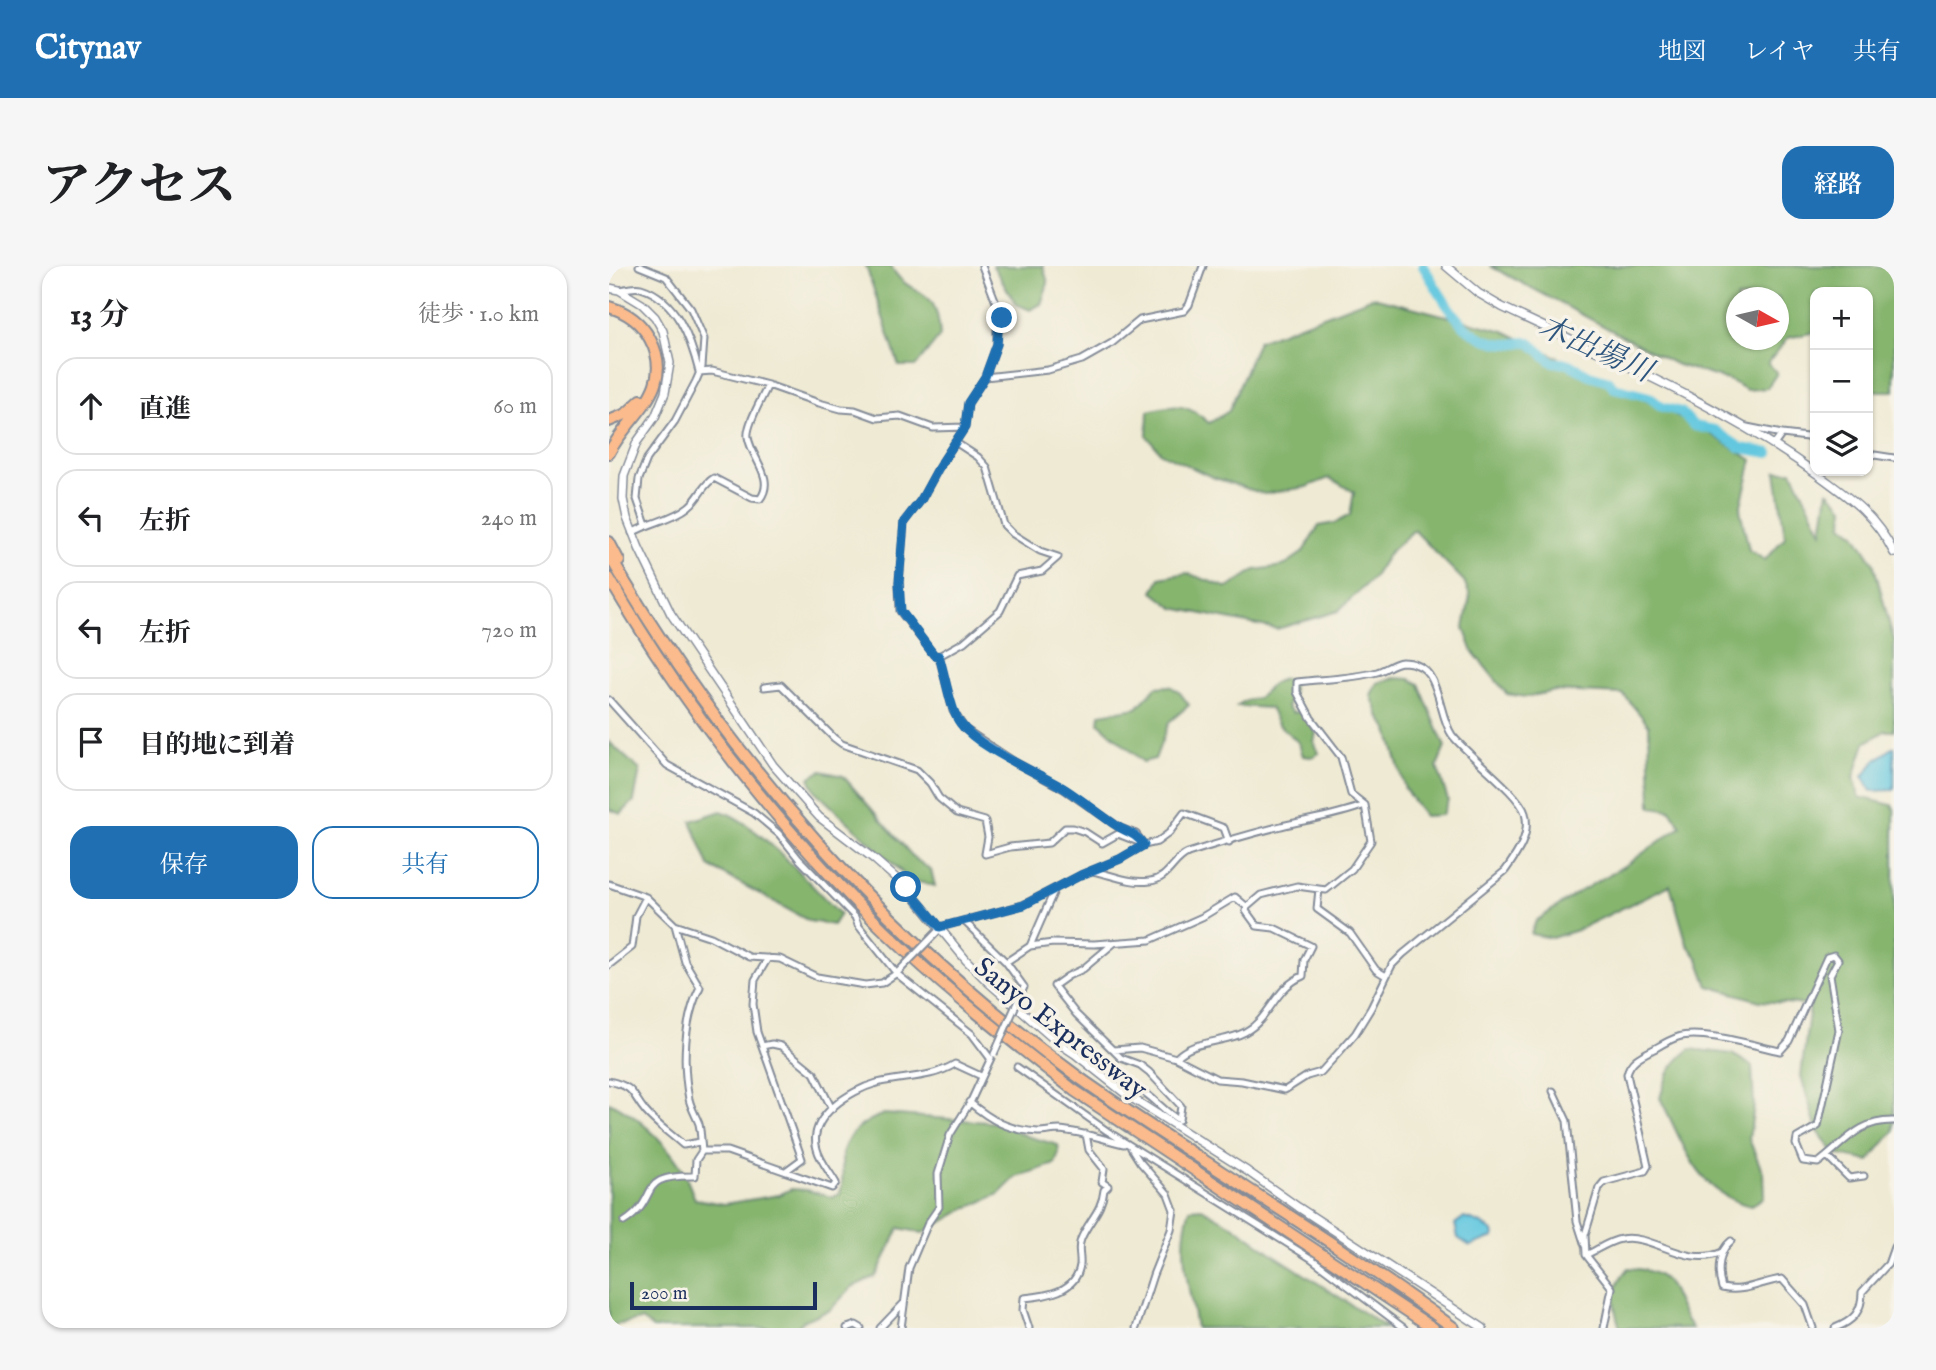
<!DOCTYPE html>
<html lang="ja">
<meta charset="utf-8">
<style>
:root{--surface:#fff;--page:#f6f6f6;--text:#202124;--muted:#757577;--line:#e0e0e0;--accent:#1f6fb2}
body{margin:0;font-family:"IM FELL English","Noto Serif JP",serif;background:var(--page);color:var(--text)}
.controls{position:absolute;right:21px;top:21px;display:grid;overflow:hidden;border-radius:14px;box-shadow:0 2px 5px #0004}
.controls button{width:63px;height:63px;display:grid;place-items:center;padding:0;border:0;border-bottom:2px solid var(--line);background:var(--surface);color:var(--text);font:35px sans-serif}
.compass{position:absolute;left:1117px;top:21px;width:63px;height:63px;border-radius:50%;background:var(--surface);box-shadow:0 2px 5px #0004;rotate:98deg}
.scale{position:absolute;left:21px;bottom:18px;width:187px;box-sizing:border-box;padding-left:7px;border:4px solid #1b2f5e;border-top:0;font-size:19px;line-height:24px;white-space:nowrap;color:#1b2f5e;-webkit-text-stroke:5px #f7f3e8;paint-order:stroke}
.stop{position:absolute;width:21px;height:21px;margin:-16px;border:5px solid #1f6fb2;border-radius:50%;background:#fff}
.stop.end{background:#1f6fb2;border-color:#fff;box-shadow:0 2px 7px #0008}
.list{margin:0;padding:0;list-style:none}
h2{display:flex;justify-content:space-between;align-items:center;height:91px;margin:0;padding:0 28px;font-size:30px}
h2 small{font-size:23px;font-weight:400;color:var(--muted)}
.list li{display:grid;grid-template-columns:46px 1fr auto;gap:21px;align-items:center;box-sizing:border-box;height:98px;margin:0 14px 14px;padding:0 14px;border:2px solid var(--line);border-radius:21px}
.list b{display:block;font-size:26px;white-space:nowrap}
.list em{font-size:23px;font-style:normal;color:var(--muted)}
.actions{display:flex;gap:14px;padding:21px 28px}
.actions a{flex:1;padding:16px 0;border:2px solid var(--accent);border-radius:21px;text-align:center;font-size:24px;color:var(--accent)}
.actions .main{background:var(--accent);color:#fff}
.icon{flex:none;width:38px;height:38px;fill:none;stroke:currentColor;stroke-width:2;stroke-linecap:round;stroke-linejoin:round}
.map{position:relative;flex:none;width:1285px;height:1062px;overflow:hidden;border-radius:21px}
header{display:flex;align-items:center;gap:42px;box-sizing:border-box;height:98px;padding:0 35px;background:var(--accent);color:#fff}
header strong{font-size:33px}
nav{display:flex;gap:38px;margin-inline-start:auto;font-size:24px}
.intro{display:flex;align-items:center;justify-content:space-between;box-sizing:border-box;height:168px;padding:0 42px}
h1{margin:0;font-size:49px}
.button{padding:18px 32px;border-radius:21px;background:var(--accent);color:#fff;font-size:24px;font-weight:700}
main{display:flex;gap:42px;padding:0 42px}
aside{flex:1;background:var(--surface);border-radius:21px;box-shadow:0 2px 5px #0004}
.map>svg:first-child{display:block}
</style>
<header>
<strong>Citynav</strong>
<nav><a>地図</a><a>レイヤ</a><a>共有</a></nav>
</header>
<div class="intro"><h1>アクセス</h1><a class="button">経路</a></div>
<main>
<aside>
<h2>13 分<small>徒歩 · 1.0 km</small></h2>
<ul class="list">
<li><svg class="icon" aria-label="ahead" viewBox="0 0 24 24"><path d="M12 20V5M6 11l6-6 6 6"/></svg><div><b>直進</b></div><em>60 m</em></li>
<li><svg class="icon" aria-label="left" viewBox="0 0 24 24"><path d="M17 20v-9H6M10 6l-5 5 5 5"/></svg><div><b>左折</b></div><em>240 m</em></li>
<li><svg class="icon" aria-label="left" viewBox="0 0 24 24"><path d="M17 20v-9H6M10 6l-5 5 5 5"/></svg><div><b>左折</b></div><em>720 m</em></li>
<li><svg class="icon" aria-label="arrive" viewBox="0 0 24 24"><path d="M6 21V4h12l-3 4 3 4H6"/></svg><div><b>目的地に到着</b></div></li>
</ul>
<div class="actions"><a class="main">保存</a><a>共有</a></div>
</aside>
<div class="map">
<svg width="1285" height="1062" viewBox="0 0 1285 1062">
<rect width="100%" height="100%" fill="#f7f3e8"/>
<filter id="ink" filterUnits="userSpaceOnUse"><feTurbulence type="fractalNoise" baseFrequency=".0143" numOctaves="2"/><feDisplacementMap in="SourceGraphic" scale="14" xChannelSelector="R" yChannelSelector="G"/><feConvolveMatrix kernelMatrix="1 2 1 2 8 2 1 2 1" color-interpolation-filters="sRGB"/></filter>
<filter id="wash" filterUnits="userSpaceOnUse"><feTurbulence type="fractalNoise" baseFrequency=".00686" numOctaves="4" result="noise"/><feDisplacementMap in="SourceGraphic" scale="28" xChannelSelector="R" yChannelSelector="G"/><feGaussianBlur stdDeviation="1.57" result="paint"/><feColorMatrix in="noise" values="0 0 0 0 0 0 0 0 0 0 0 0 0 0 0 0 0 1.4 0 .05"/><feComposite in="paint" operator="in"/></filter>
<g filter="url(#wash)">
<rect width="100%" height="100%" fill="#efead3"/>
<path fill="#86b56e" stroke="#507266" stroke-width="2" fill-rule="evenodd" d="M 257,0 L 282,0 C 302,37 328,12 331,70 L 307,100 L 290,100 Z
M 384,0 L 434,0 L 439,17 L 432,38 L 421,44 L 407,38 Z
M 881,0 L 1285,0 L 1285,125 L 1259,125 L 1259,26 L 1206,26 L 1206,66 L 1179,72 L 1159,97 L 1168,107 L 1158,122 L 1138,124 L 1122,115 L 1066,98 ZM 1128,32 L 1170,32 L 1170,74 L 1128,74 Z
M 764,31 L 895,65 L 1087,159 L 1143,194 L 1131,243 L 1140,284 L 1156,294 L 1176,271 L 1167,205 L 1183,205 L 1213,266 L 1219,225 L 1235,241 L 1234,259 L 1246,268 L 1264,296 L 1285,375 L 1285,465 L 1276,465 L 1256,477 L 1245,511 L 1250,531 L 1283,539 L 1285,543 L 1285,865 L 1260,895 L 1226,888 L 1208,864 L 1192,810 L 1201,739 L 1151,735 L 1099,720 L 1089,693 L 1078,678 L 1061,619 L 968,664 L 943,672 L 922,668 L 927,655 L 970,626 L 1020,597 L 1072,560 L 1061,544 L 1042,541 L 1040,459 L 1014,428 L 945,425 L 918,431 L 898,428 L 864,386 L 855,362 L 861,330 L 855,315 L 805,264 L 780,287 L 764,312 L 729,345 L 668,363 L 565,342 L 544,326 L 551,312 L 578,307 L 619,322 L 646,304 L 674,300 L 693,287 L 710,260 L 726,257 L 741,249 L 745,226 L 720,212 L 697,221 L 655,228 L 603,211 L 552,187 L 538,170 L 539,145 C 568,138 578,137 600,157 L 620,145 L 649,75 Z
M 785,412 L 801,413 L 810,418 L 836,481 L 828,500 L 839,534 L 833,549 L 815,550 L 796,523 L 779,464 L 770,450 L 762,429 L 768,417 Z
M 675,413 L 683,416 L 684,425 L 678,441 L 684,447 L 693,445 L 707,467 L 705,476 L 710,487 L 703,491 L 694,490 L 690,477 L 669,458 L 661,442 L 628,440 C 635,433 643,435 650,431 C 662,423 655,419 675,413 Z
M 561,420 L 571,427 L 580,439 L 560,456 L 546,493 L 534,496 L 490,457 L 491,448 L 528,442 L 547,421 Z
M 0,476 L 31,504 L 25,535 L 12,548 L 0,543 Z
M 212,505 L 234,510 L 305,592 L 322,604 L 326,620 L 301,614 L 207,526 L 200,512 Z
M 112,545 C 148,556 202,620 231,648 L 224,659 L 200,655 L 100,600 L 82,555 Z
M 1081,783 L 1123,788 L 1143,800 L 1145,839 L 1140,873 L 1154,907 L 1155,931 L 1142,940 C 1087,928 1075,877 1051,832 C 1058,808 1061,799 1081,783 Z
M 0,836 C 27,848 54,874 70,898 C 77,908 81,922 86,933 L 115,938 L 170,929 L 182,923 L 198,924 L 223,931 L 231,927 C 235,915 233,906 233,894 C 233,870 255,855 275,848 L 391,857 L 417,870 L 449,879 L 450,887 L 446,898 L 407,911 L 390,928 L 356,943 L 314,967 L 290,962 L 267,1010 L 243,1021 L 221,1044 L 195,1054 L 188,1062 L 44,1062 L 32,1054 L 0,1060 Z
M 593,942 L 629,963 L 667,990 L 778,1062 L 587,1062 C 581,1021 567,984 581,943 Z
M 1019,1002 C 1072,1005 1058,1031 1083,1062 L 1011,1062 C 1003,1037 1001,1023 1019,1002 Z"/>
<path fill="#62c7df" stroke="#3e7b9e" stroke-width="2" d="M 1285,481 L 1285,524 L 1262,525 L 1254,510 L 1267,494 Z
M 854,952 C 866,954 873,958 884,965 L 885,971 L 861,980 L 849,972 L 846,958 Z"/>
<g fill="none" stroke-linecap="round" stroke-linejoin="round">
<path stroke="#62c7df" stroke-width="10" d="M 814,0 C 836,34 851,75 898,78 C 905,78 912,76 920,76 L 943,96 L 960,98 L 980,109 L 1000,115 L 1005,122 L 1040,131 L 1053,141 L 1072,146 L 1085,160 L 1105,164 L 1132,182 L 1160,187"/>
</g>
</g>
<g filter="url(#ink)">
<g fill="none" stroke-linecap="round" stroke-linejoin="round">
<path stroke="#c5c5bc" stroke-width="5" stroke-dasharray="5 2.5" stroke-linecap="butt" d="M 498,865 L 521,820"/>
<defs>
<path id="minor" d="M 30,0 L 57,11 L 82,43 L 95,73 L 93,101 L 87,115 L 66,155 L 38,193 L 30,213 L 28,233 L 37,259
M 373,0 L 393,52 L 388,64 L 388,78 L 376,111 L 359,137 L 356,161 L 330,201 L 312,234 L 295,256 L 290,316 L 291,345 L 325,389 L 330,390 L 344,445 L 356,463 L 404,495 L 455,523 L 511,562 L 527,568 L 535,579
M 10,24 C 16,23 25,20 32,22 C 68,33 82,74 90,106
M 90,106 L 103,105 L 159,119 L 210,137 L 232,143 L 246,144 L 268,152 L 291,150 L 324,162 L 356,161
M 376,111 L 439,104 L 473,94 L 503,77 L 531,54 L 575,45 L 580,39 L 594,0
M 1138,161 L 1173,168
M 1165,179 L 1173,168 L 1206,172
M 1259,188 L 1285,192
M 23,267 C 41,256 63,254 79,241 C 91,232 93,219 105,212 L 143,232 L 151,233 C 167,212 142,192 139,171 C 137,159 154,131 159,119
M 330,390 L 355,376 L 391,345 L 408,310 L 433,305 L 449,291 L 431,285 L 404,268 L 395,259 L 378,201 L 369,191 L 346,176
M 155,421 L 172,419 L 225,472 L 233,478 L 308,504 L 321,517 L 330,532 L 348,547 L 376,555 L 379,571 L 376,588 L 401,581 L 440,577 L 456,562 L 464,562 L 476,566 L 493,577 L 509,568 L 532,577
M 0,434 L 58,499 L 145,547 L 170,568 L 190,593 L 246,651 L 249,659 L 288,708 L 363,768 L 381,792
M 484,605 C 503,609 522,618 541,615 C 560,613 564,593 579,587 C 609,577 641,568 672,560 C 702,553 726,550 756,539
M 0,618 L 37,631 L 66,659 L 102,671 L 140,691 L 171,693 L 208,711 L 256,719 L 273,717 L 288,707
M 710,623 L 708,643 L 741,667 L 767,704 L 777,710
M 356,656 L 397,696 L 415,721
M 329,663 L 331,661 L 414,639 L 472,609 L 511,593 L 535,579 L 548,576 L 560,567 L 575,547 L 615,562 L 620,576
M 505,677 L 474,703 L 459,710 L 445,720 L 467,748 L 512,792 L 531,799 L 540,806 L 572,840 L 570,854 C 553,845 540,824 521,820
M 421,680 L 445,625
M 159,692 L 146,714 L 144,738 L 148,766 L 193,893 L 178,904
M 397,696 L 421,680 L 444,677 L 485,678 L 541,674 L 593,651 L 626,631 L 638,641 L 637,645 L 648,660 L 665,662 L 702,680 L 695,694 L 694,710 C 665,722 662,752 636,766 C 614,778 585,773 567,792 L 531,782 L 504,784
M 0,699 L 23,681 L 27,650 L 37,631
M 153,780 L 163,778 L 172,780 L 205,807 L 223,843
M 567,792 L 608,813 L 633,815 L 676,824 L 698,810 L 712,806 L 732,784 L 746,768 L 762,742 L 783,699 L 794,688 L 896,605 C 908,588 922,569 916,547 C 910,527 859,490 843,469 C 830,451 831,407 808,399 C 804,397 797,396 793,396 C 784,397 776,404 768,406 C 742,413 714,413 688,416 L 688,426 L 702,452 L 732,491 L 742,528 L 756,539 L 762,575 L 743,603 L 717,624 L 688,620 L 652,629 L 638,641
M 408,801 L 498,865 L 703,993 L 795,1062
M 0,815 C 28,822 21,827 37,846 C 47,858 62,868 74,879 L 91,876
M 944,825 L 958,855 L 968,955 L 976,980
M 360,836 C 383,855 399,864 429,866 C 436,866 444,864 451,864 C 473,866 494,873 515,878
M 522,882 L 531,896 L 559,928 L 565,944 L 562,964 L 544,1009 L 527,1062
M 93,885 L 118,885 L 223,922 L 227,917 C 221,906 211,895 208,883 C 198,851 242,824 268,817 C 296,810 321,813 346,798 L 372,810
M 1218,890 L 1240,912 L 1255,910
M 15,956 C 54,931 24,909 86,910 L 87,894 L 93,885 C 92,877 92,867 90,858 C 87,850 82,842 80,833 C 73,797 75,753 91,721 L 76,696 L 66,659
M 1122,975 C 1109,985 1108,1007 1113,1022 C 1135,1027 1151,1016 1173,1013 L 1196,1039 L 1204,1062
M 977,989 C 988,984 1000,975 1012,973 C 1043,967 1078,1003 1113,986
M 238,1062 L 247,1059 L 252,1062
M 271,1062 L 294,1038
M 292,1062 L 300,1002 L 319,957 L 330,941 L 329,908 L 341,869 L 362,835 L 382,792
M 420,1062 L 414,1044 L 415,1032 C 437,1030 467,1026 471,999 C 472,989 468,983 472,973 C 480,954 493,945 495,924 L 499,920 L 493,916 L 495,903 L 480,884 L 477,868
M 995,1062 L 1003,1022 L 977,989 L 976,969 L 990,922 L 995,916 L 1036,905 L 1039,900 L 1018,808 C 1021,794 1033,789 1045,783 C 1052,779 1060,774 1069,771 C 1091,763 1147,780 1171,785 L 1180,775 L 1218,691 L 1225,689 L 1229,694 L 1221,709 L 1230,764 L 1209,860 L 1188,872 L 1187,878 L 1194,895 L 1209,897 C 1236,877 1249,854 1285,855
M 1226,1062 C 1244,1055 1253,1046 1253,1026 L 1279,998 L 1285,981"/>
<path id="tertiary" d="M 837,0 L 869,27 L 893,41 C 1000,92 1111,138 1208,208 C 1241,232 1266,249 1285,287
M 0,22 L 10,24 L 33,38 L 46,51 L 54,65 L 61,97 L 56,127 L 46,151 L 28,176 L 15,210 L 14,233 L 18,252 L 30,282 L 62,348 L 164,499 L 210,551 L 265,593 L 297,621 L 357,694 L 380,717 L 448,776 L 466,788 L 518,829 L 638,905 L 689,941 L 874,1062"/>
<path id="motorway" d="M 0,41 C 18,46 32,56 41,73 C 68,123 19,149 0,187
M 0,155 L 17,148 L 32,134
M 0,276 L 10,295
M 0,289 C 119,495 280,673 472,813 C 510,840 549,865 588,890 C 675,946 762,1001 845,1062
M 0,312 C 80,449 182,578 298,686 C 351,735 409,780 466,825 L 824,1062"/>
</defs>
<use href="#minor" stroke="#858c98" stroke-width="9"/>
<use href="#tertiary" stroke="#858c98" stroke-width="10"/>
<use href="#motorway" stroke="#858c98" stroke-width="14"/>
<use href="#minor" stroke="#fff" stroke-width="5"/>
<use href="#tertiary" stroke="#fff" stroke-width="7"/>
<use href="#motorway" stroke="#fbbb8c" stroke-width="10"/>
<defs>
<path id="minor-bridge" d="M 290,705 L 328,666
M 385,788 L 415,721"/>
</defs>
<use href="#minor-bridge" stroke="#858c98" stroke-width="9" stroke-linecap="butt"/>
<use href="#minor-bridge" stroke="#fff" stroke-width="5"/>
</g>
</g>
<g fill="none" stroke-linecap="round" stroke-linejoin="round" filter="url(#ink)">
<path stroke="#1f6fb2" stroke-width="9" d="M 297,621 L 331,661 L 415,639 L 472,609 L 511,593 L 535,579 C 525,565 517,567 505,558 C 488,546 473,534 456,523 C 428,506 370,483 351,457 C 341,444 336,408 330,390 L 325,389 L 292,345 L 290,316 L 295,256 L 312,234 L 330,201 L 356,161 L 359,137 L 376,111 L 388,78 L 390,55 L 393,52"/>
</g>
<g text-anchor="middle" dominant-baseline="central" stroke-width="7" stroke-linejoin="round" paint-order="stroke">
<g font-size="28" fill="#1b2f5e" stroke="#f7f3e8">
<text transform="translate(451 763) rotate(38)">Sanyo Expressway</text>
</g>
<g font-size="30" font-style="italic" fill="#2d557e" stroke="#f7f3e8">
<text transform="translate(986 84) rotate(24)">木出場川</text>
</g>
</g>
</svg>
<div class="controls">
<button>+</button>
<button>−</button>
<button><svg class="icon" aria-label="layers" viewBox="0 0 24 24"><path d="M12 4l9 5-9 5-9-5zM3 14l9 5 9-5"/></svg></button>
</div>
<svg class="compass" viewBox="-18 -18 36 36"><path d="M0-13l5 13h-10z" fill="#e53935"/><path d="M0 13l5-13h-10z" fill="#757577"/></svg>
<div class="scale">200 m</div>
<div class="stop" style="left:297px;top:621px"></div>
<div class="stop end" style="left:393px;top:52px"></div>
</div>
</main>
